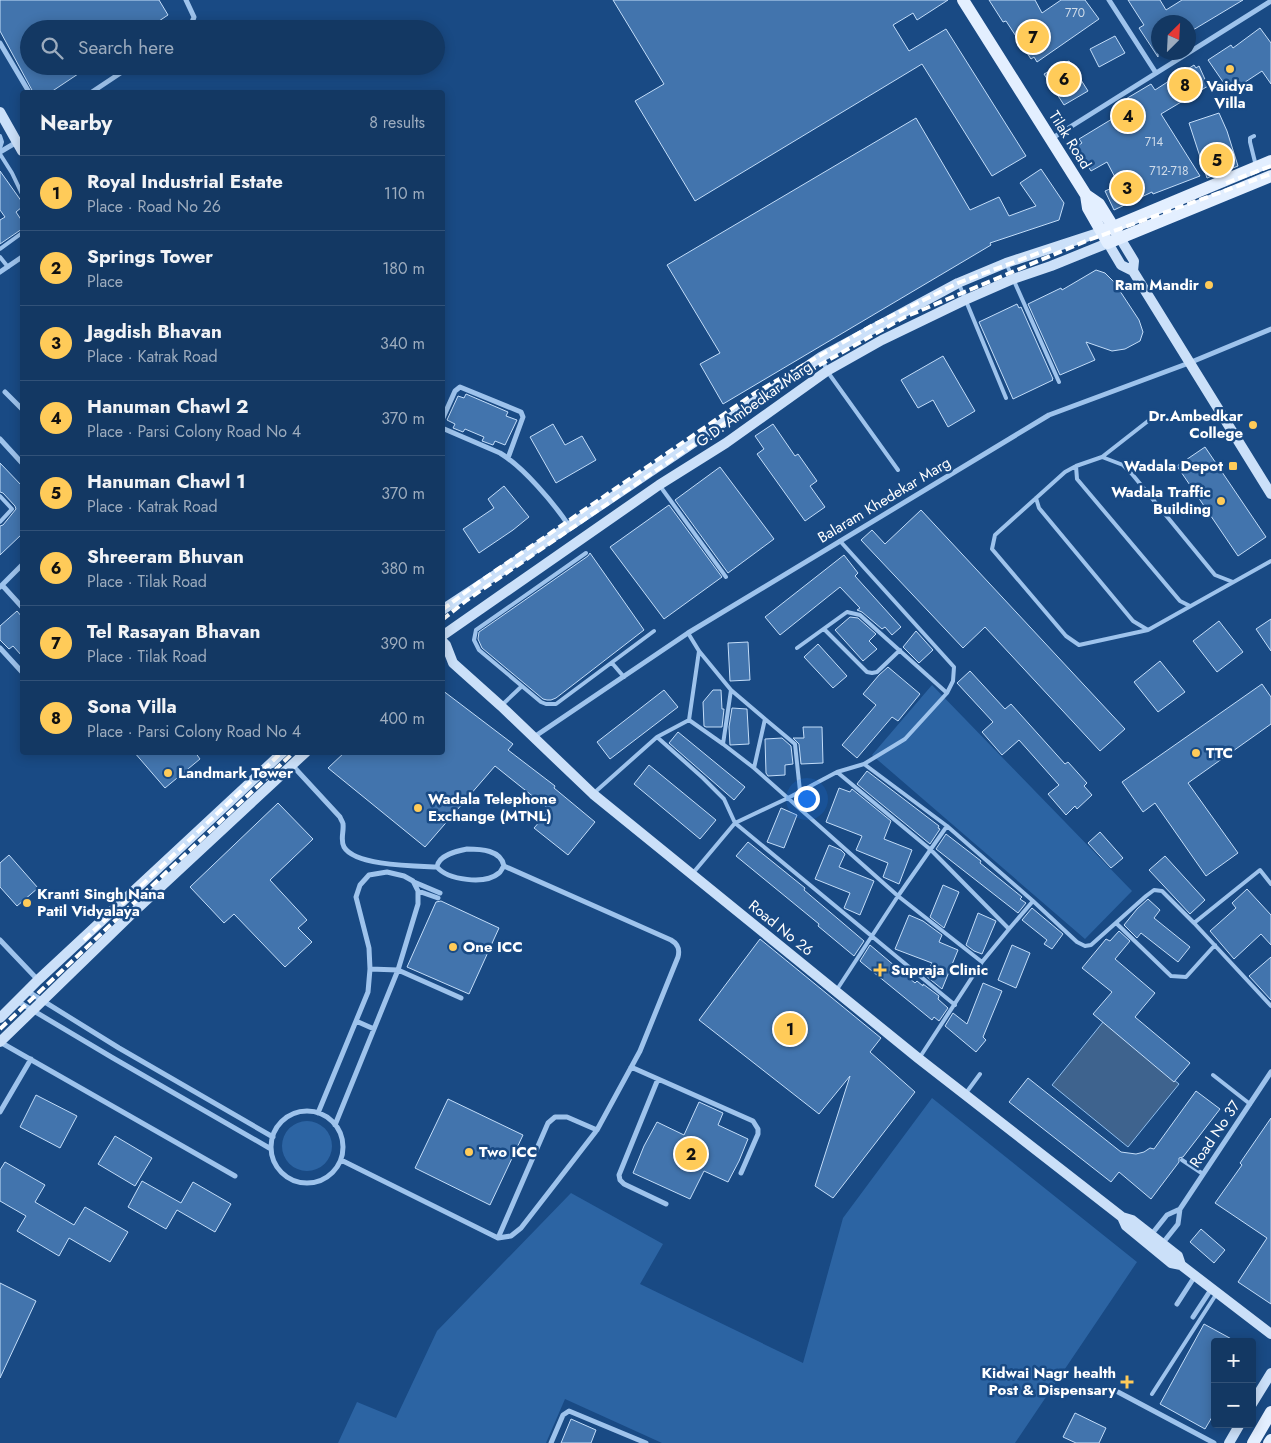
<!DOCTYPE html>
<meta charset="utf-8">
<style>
:root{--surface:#133863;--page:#1c3f69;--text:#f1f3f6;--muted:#9dacbe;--line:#325278;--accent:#ffcb59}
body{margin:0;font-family:Jost,sans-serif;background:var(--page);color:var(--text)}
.controls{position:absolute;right:15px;bottom:15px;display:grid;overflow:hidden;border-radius:5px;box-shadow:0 2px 12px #0003}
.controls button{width:45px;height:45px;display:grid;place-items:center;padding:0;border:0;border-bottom:1px solid var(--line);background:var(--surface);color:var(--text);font:25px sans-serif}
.compass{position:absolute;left:1151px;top:15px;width:45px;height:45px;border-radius:50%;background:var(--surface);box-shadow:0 2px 12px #0003;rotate:24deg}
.you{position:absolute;left:806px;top:798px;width:18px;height:18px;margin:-12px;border:4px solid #fff;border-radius:50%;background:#1a73e8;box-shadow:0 0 0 8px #1a73e833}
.badge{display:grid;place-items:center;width:32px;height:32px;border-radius:50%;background:var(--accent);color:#111;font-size:16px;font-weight:700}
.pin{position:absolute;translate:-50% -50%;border:2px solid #fff;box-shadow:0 1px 5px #0006}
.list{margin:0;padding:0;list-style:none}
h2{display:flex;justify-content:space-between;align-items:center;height:65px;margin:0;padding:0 20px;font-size:21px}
h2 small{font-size:16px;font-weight:400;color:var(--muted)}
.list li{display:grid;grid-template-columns:32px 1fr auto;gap:15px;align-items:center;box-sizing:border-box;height:75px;padding:0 20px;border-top:1px solid var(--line)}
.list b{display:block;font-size:19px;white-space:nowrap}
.list p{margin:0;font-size:16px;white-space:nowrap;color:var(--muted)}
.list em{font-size:16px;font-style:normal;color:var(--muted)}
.icon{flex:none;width:28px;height:28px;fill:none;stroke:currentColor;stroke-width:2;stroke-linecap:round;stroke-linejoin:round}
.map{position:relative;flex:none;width:1271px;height:1443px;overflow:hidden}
.search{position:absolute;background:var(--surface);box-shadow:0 2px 12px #0003;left:20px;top:20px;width:425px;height:55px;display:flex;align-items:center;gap:12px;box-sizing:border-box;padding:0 18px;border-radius:28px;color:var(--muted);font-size:19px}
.panel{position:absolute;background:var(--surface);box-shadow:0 2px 12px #0003;left:20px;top:90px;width:425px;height:665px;border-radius:5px}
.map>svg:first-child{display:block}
</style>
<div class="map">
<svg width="1271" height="1443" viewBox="0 0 1271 1443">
<rect width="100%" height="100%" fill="#194a84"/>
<path fill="#2c64a3" d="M 932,685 L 1132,891 L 1085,939 L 872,755 Z
M 932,1098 L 1137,1262 L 1015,1443 L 662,1443 L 565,1399 L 546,1443 L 338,1443 L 357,1402 L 396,1418 L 437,1331 L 571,1193 L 663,1244 L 640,1284 L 803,1363 L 843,1218 Z
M282 1146a25 25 0 1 1 50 0a25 25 0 1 1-50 0Z"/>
<path fill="#3e638e" stroke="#91bfee" d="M 1103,1022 L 1179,1084 L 1128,1147 L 1052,1085 Z"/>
<path fill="#4274ad" stroke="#c3ddf9" d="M 0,0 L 159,0 L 168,15 L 147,29 L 29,29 L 29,66 L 90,66 L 51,92 L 33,92 L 0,31 Z
M 613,0 L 948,0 L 917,20 L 913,13 L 893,25 L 909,51 L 946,29 L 1026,156 L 992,176 L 922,64 L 695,201 L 635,101 L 664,84 Z
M 989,0 L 1035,0 L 1042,13 L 1061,0 L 1085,0 L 1099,19 L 1037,62 L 1034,57 L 1031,59 L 1006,21 L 1003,22 Z
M 1128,0 L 1160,0 L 1166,10 L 1182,0 L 1243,0 L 1193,30 L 1188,22 L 1158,22 L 1158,57 L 1139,28 L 1144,25 Z
M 1260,28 L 1271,43 L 1271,84 L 1262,71 L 1230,92 L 1208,60 L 1231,45 L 1233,48 Z
M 1115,36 L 1125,53 L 1099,67 L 1090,49 Z
M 1069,61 L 1088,91 L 1064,105 L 1044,74 Z
M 1194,65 L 1196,68 L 1199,66 L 1208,86 L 1161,114 L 1200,176 L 1153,194 L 1152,192 L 1114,210 L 1105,191 L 1119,185 L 1107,162 L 1091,171 L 1076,147 L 1082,143 L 1079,139 L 1112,119 L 1114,106 L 1151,84 L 1155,90 Z
M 1219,113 L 1227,131 L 1238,166 L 1207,178 L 1189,123 Z
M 916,118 L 970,210 L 999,197 L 1009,216 L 1036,206 L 1020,183 L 1041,169 L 1064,203 L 1059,220 L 990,243 L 991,245 L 723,404 L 700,364 L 720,353 L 667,265 Z
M 0,171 L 22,202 L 22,207 L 16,212 L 22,221 L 22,229 L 0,244 L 0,220 L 5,217 L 0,210 Z
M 1096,270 L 1105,273 L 1114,282 L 1139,320 L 1143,332 L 1140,341 L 1125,349 L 1112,351 L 1086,342 L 1095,360 L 1060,375 L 1028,304 L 1061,288 L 1062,290 Z
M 1017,304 L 1019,308 L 1021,307 L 1053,379 L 1052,379 L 1053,380 L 1013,399 L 979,322 Z
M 943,356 L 975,411 L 948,427 L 933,400 L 918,408 L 901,380 Z
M 466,394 L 508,412 L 506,416 L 517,420 L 505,445 L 495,441 L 493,445 L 482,441 L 484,437 L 465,429 L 463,432 L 453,428 L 455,424 L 447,420 L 458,396 L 464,398 Z
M 553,424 L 565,445 L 582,436 L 596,460 L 556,483 L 530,437 Z
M 773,424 L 795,456 L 798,454 L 817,481 L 810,486 L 825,507 L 805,521 L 757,454 L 764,449 L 755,436 Z
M 1205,447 L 1266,537 L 1238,556 L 1177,466 Z
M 0,463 L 22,486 L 22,534 L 0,555 L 0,526 L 3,525 L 16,509 L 15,506 L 3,493 L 0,492 Z
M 720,467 L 774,539 L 728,573 L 675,500 Z
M 504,486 L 529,517 L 513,530 L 479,553 L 463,529 L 494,508 L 488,499 Z
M 669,505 L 722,577 L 664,619 L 610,547 Z
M 921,510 L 1125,729 L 1100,751 L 985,627 L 963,648 L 861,540 L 872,530 L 885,544 Z
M 590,553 L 644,630 L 556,698 L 551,700 L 547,700 L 543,699 L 482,648 L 478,639 L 479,632 L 588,556 Z
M 844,555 L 858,573 L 855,576 L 901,627 L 892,635 L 885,627 L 882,629 L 862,612 L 857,610 L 860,608 L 840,587 L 780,635 L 765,617 Z
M 17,611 L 22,617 L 22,656 L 13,646 L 9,649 L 0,640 L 0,626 Z
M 850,617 L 858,618 L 876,634 L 869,641 L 877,649 L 863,661 L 835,630 Z
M 1271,619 L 1271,651 L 1256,629 Z
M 1219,621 L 1243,652 L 1217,672 L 1193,641 Z
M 916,631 L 933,650 L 919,663 L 903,647 Z
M 748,642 L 750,680 L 730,681 L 728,643 Z
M 818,644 L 847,676 L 833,688 L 804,657 Z
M 1160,661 L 1185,692 L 1158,712 L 1134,682 Z
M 888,667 L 920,694 L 898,721 L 892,717 L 857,758 L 842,745 L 876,705 L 863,694 L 879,675 Z
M 970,671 L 1005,709 L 1011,704 L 1065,764 L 1068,762 L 1087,783 L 1084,786 L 1092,795 L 1077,809 L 1075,806 L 1066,815 L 1048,794 L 1059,785 L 1019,740 L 1002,755 L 982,732 L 993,722 L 957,683 Z
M 1262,684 L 1271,697 L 1271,724 L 1188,783 L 1238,853 L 1206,876 L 1155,803 L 1143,812 L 1122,782 Z
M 442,690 L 513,744 L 508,750 L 555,786 L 554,788 L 595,822 L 568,855 L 534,828 L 550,810 L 495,766 L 425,847 L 328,768 L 345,752 L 442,752 Z
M 664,690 L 678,707 L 610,759 L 597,742 Z
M 713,690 L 721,690 L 722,709 L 724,709 L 722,727 L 706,727 L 704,726 L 703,702 Z
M 732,708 L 747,709 L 749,744 L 730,745 L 729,727 Z
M 803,727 L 822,727 L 823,763 L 801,764 L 799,744 L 793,738 L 804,738 Z
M 678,732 L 745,787 L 734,800 L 669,743 Z
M 782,738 L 791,746 L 793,764 L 785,765 L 785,775 L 768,776 L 766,773 L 765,739 Z
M 134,752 L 195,752 L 200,759 L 165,788 Z
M 649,765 L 716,820 L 700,839 L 634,784 Z
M 867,771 L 939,826 L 938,828 L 940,829 L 930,844 L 857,784 Z
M 839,788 L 850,792 L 852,789 L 891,821 L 884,839 L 912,850 L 899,884 L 883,877 L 888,863 L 856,850 L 862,836 L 826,822 Z
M 278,803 L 313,839 L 270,880 L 307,920 L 298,928 L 312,942 L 285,967 L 234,914 L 224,923 L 190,887 Z
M 781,808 L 797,815 L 784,848 L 767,842 Z
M 1100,832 L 1123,858 L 1111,868 L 1088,843 Z
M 946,834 L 981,861 L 980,863 L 1022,897 L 1020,899 L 1026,903 L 1018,913 L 936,849 Z
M 748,842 L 805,888 L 804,890 L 864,941 L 854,956 L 818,926 L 819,924 L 736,856 Z
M 829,845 L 841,850 L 845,854 L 839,867 L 874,881 L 860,915 L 844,908 L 850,893 L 815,879 Z
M 9,855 L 38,888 L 17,906 L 0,887 L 0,863 Z
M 1165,856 L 1205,900 L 1190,914 L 1149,870 Z
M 943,885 L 959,892 L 944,928 L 930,917 Z
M 1247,889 L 1271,915 L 1271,945 L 1261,934 L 1234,959 L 1210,931 L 1236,908 L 1232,903 Z
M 1148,899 L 1160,910 L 1154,918 L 1190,947 L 1178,962 L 1141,933 L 1137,938 L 1124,925 L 1137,909 Z
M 441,901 L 499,928 L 469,994 L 407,967 L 436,902 Z
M 1032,908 L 1063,934 L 1052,949 L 1044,944 L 1047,940 L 1022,920 Z
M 978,913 L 996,921 L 982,954 L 974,951 L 966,945 Z
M 909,915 L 923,921 L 942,935 L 939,942 L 958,950 L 942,989 L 926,976 L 932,963 L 895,949 Z
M 1119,931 L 1130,941 L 1115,959 L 1155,993 L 1135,1017 L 1190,1063 L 1174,1082 L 1093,1014 L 1112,992 L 1082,968 L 1106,939 L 1110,941 Z
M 760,939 L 881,1038 L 870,1052 L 915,1092 L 833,1198 L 815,1186 L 850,1076 L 819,1114 L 699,1020 Z
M 870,945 L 915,983 L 917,981 L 923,986 L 923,984 L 939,996 L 938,999 L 948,1008 L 939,1021 L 934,1017 L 932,1020 L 861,962 L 860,961 Z
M 1012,945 L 1030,953 L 1016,988 L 998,980 Z
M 1271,957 L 1271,1000 L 1249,976 Z
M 983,983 L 1002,991 L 983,1037 L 986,1040 L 976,1052 L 945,1026 L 953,1013 L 967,1024 Z
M 1028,1078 L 1121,1152 L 1136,1154 L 1144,1152 L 1150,1148 L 1154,1149 L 1196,1091 L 1220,1109 L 1183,1157 L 1179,1158 L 1179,1162 L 1151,1199 L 1119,1172 L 1111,1182 L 1009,1102 Z
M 36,1095 L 77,1116 L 60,1148 L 20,1127 Z
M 448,1099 L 523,1135 L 490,1205 L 415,1168 Z
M 699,1102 L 723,1113 L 718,1125 L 748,1139 L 739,1161 L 728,1182 L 704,1171 L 690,1199 L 633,1173 L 644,1146 L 657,1122 L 684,1135 Z
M 1271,1118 L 1271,1304 L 1238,1282 L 1267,1238 L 1215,1203 L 1242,1165 L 1240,1163 Z
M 115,1136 L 152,1158 L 135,1186 L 98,1164 Z
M 5,1162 L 45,1185 L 35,1202 L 74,1225 L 85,1207 L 128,1232 L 110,1262 L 69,1238 L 59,1256 L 17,1231 L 26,1216 L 0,1201 L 0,1170 Z
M 142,1181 L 181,1203 L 193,1182 L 231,1204 L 215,1232 L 177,1210 L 166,1229 L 128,1207 Z
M 1201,1229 L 1225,1250 L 1214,1263 L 1190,1242 Z
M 0,1283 L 36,1301 L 0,1378 Z
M 1204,1324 L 1237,1342 L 1215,1342 L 1215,1412 L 1205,1429 L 1160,1404 Z
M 1075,1413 L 1106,1428 L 1099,1443 L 1076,1443 L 1063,1437 Z
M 571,1419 L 596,1430 L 591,1443 L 561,1443 Z"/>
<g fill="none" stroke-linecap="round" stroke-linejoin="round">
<path stroke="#9ec3ec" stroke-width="4" d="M 0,136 L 2,142 L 0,148
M 1254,136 L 1250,138 L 1250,142 L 1256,166
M 0,154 L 12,173 L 22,194
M 0,249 L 22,233
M 0,257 L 8,267
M 1006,263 L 1059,382
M 959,284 L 1006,398
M 822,358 L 827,371 L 898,470
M 1102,457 L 1157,414
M 1076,466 L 1077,479 L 1180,601 L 1190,606
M 660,486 L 726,577
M 0,496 L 12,509 L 0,522
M 1036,498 L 1039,508 L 1133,621 L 1148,630
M 586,553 L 476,630 L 474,640 L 479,650 L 541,702 L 546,704 L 556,704 L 654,631
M 1233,582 L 1215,575 L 1132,474 L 1123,465 L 1102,457 L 1076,466 L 1065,472 L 995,535 L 992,549 L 1066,636 L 1079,645 L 1148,630 L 1271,561
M 824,629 L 867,672 L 872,673 L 877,672 L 900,650
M 688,633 L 699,651 L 731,690 L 723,744 L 754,768 L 765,719 L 795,744 L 800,791
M 797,648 L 847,612 L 860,615 L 947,693
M 699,651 L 689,720 L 723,744
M 612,663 L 624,677
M 731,690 L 765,719
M 502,705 L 522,686
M 657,737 L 703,778 L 724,799 L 735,823 L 955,1005
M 864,764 L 947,826
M 754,768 L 898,896 L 982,962
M 837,772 L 931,850 L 1009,929 L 982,962 L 920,1057
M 594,793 L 657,737 L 689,720
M 693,873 L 735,823 L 788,798 L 837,772 L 864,764 L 905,739 L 947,693 L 953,681 L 954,667 L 840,541
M 1033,901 L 1077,942 L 1085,946 L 1091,945 L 1146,896 L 1154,890 L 1162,891 L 1194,923 L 1271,1006
M 1116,923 L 1171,976 L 1186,977 L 1215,945
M 1194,923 L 1260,870 L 1271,884
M 836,991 L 898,896 L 947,826 L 1033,901 L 1009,929
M 1213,1075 L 1250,1104
M 966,1093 L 980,1074
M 1182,1160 L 1203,1174
M 1152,1394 L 1217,1293"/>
<path stroke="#9ec3ec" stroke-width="5" d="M 186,0 L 194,17 L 191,25 L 187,29
M 1109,0 L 1156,73
M 0,43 L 29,92
M 92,92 L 131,66
M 1051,139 L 1271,1
M 0,152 L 22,139
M 0,272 L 22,257
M 5,392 L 22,409
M 442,420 L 455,391 L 460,387 L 521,412 L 523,417 L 508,458
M 442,428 L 500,453 C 523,467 554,503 569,526
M 0,439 L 22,463
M 2,585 L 22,607
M 0,587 L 22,565
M 0,648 L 22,672
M 534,737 L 688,633 L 1049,415 L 1189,363 L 1271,329
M 292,765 L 340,817 C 341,820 343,822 343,824 C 344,832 340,840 344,847 C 355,866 416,866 437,867
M 467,849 C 481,849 501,850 504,866 C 502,868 501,872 499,873 C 485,885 448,880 437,867 C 438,855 457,851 467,849 Z
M 414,882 L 440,893
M 418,891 L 438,898
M 0,940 L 38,980
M 370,969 L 398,970 L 461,998
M 27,991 L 119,1048 L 273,1137
M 17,1001 L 113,1058 L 271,1149
M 356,1021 L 374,1029
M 0,1042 L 235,1176
M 631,1067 L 753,1121 L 758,1129 L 758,1134 L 741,1173
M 658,1079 L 619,1175 L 620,1180 L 624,1184 L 666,1204
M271 1147a36 36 0 1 1 72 0a36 36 0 1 1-72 0Z
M 0,1112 L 31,1059
M 318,1113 L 368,992 L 370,969 L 369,948 L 356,897 L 360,885 L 369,875 L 387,872 L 404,876 L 413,881 L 418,891 L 418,904 L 398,970 L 335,1125
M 341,1160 L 498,1238 L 511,1236 L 521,1228 L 597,1130 L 640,1051 L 678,957 C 680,949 678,944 671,940 L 504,866
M 1151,1235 L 1167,1215 L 1180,1209
M 498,1238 L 548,1123 L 555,1117 L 567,1117 L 597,1130
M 1162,1244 L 1178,1224 L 1180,1209 L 1271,1072
M 1177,1304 L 1195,1276
M 1193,1317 L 1212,1288
M 1118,1392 L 1214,1443
M 551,1443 L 563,1415 L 569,1411 L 646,1443"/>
<path stroke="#cbe0f9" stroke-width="10" d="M 0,112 L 22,151
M 1120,238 L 1134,261 L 1133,271
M 442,610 L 577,521 L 821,357 L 958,283 L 1006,263 L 1101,232
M 442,636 L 659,485 L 726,443 L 827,371 L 882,340 L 965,300 L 1013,279 L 1051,266 L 1108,243 L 1121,265 L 1133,271 L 1271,494
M 442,641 L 446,645 L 453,663 L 501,706 L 593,794 L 918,1058 L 1122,1217 L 1126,1226 L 1171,1263 L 1181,1265 L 1271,1334
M 0,1018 L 38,980 L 283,752
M 0,1042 L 139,907 L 306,752
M 1122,1217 L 1132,1220 L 1178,1256 L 1181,1265
M 1252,1404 L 1271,1373
M 1229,1443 L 1240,1424"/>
<path stroke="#e3efff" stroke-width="12" d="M 963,0 L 1086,195 L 1099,204 L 1120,238
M 1086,195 L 1088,208 L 1108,243 L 1271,176
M 1106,230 L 1271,161
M 1253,1443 L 1271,1412
M 1269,1443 L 1271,1440"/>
<path stroke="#fff" stroke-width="4" stroke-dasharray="9 4" stroke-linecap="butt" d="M 1226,183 L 1271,166
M 442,610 L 482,580 L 755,393 L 873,325 L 958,283 L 1052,248
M 442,620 L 467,600 L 753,404 L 800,376 L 905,317 L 1086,241 L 1271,174
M 84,940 L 282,752
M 0,1029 L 294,752"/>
</g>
<g fill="#ffcb59" stroke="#194a84" stroke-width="2">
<circle cx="1230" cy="69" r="5"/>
<circle cx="1209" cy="285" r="5"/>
<circle cx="1253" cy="425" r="5"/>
<rect x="1228" y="461" width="10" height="10" rx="2.5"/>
<circle cx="1221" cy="501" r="5"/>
<circle cx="1196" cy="753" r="5"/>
<circle cx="168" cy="773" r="5"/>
<circle cx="418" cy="808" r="5"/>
<circle cx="27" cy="903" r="5"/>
<circle cx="453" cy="947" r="5"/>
<path d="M877.5 962.5h5v5h5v5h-5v5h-5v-5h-5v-5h5z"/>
<circle cx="469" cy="1152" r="5"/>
<path d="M1124.5 1374.5h5v5h5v5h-5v5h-5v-5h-5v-5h5z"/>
</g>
<g text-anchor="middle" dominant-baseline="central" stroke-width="5" stroke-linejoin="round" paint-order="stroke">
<g font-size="12" fill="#d0dcea">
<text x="1075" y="13">770</text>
<text x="1154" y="142">714</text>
<text x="1169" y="171">712-718</text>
</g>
<g font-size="15" font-weight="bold" fill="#fff" stroke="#194a84" text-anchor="start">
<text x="1230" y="86" text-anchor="middle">Vaidya<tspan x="1230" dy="17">Villa</tspan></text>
<text x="1199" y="285" text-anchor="end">Ram Mandir</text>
<text x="1243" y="416" text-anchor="end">Dr.Ambedkar<tspan x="1243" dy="17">College</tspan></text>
<text x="1223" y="466" text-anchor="end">Wadala Depot</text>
<text x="1211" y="492" text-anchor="end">Wadala Traffic<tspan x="1211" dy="17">Building</tspan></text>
<text x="1206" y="753">TTC</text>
<text x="178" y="773">Landmark Tower</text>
<text x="428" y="799">Wadala Telephone<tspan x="428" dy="17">Exchange (MTNL)</tspan></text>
<text x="37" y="894">Kranti Singh Nana<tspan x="37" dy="17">Patil Vidyalaya</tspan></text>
<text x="463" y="947">One ICC</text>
<text x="891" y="970">Supraja Clinic</text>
<text x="479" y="1152">Two ICC</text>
<text x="1116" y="1373" text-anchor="end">Kidwai Nagr health<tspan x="1116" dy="17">Post &amp; Dispensary</tspan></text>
</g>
<g font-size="15" fill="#fff" stroke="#194a84">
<text transform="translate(1070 140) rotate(58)">Tilak Road</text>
<text transform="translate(754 404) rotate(-35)">G.D. Ambedkar Marg</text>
<text transform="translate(884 500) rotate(-31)">Balaram Khedekar Marg</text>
<text transform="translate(781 928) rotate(39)">Road No 26</text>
<text transform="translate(1215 1134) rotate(-56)">Road No 37</text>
</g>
</g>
</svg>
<div class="controls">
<button>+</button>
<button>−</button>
</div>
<svg class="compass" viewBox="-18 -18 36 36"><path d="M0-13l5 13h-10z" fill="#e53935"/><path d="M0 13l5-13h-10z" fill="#9dacbe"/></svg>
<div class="you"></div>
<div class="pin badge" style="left:790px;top:1029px">1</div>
<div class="pin badge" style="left:691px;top:1154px">2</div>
<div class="pin badge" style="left:1127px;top:188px">3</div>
<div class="pin badge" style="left:1128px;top:116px">4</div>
<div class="pin badge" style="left:1217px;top:160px">5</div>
<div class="pin badge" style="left:1064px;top:79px">6</div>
<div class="pin badge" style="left:1033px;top:37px">7</div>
<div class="pin badge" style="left:1185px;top:85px">8</div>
<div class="search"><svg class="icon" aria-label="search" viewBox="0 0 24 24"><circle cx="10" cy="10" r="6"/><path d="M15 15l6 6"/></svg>Search here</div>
<section class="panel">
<h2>Nearby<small>8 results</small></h2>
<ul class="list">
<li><span class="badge">1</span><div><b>Royal Industrial Estate</b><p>Place · Road No 26</p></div><em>110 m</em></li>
<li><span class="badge">2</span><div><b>Springs Tower</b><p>Place</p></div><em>180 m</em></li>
<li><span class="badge">3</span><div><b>Jagdish Bhavan</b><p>Place · Katrak Road</p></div><em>340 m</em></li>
<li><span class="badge">4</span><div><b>Hanuman Chawl 2</b><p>Place · Parsi Colony Road No 4</p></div><em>370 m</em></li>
<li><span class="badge">5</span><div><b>Hanuman Chawl 1</b><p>Place · Katrak Road</p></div><em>370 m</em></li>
<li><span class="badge">6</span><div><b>Shreeram Bhuvan</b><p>Place · Tilak Road</p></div><em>380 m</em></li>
<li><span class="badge">7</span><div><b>Tel Rasayan Bhavan</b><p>Place · Tilak Road</p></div><em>390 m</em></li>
<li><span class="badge">8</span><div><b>Sona Villa</b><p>Place · Parsi Colony Road No 4</p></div><em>400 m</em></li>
</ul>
</section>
</div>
